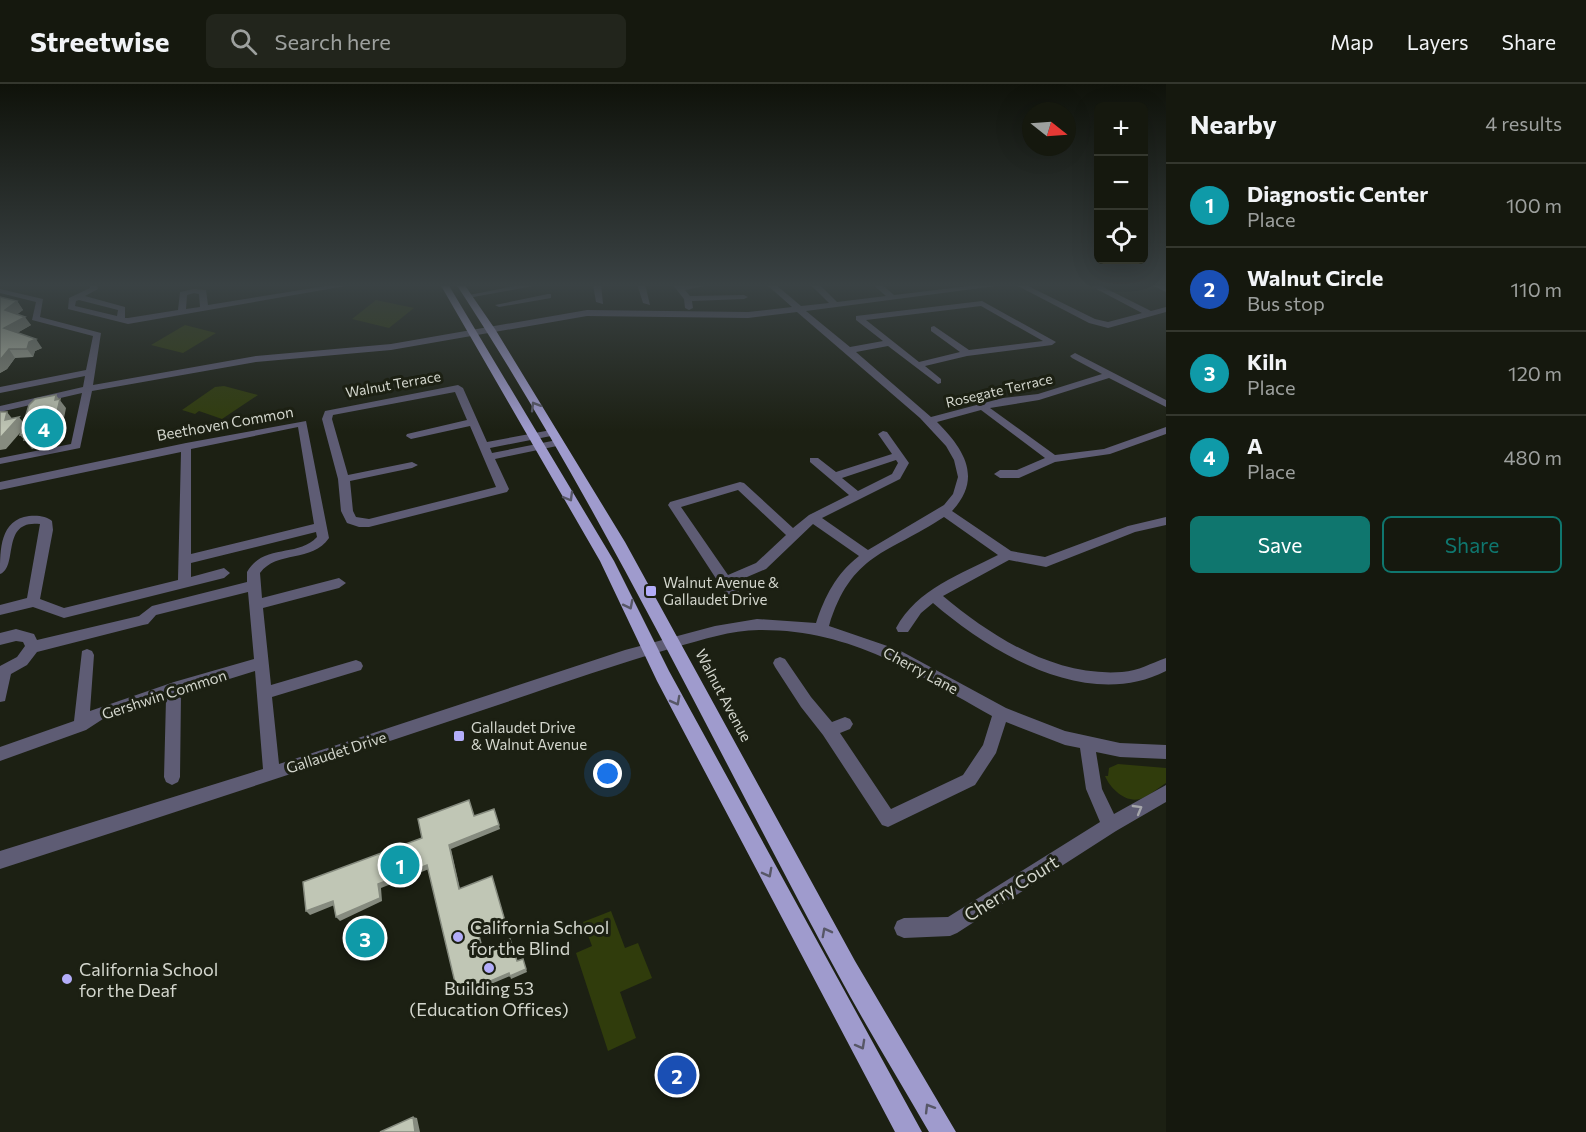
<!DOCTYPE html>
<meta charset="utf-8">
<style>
:root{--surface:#15180e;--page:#22251c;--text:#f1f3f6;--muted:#9da09e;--line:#34372e;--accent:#0f766e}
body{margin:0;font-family:Commissioner,sans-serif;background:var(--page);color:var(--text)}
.controls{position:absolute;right:18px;top:18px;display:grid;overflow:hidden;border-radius:9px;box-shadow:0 6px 24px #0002}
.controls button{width:54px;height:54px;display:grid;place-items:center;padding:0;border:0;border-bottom:2px solid var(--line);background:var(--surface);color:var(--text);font:30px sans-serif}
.compass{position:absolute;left:1022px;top:18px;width:54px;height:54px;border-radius:50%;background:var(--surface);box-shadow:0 6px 24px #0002;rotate:107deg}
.you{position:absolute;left:608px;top:690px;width:21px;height:21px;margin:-15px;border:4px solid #fff;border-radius:50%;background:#1a73e8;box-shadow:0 0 0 9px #1a73e833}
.badge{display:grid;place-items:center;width:39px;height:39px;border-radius:50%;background:var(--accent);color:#fff;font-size:20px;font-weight:700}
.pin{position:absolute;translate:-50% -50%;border:3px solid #fff;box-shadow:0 2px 6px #0006}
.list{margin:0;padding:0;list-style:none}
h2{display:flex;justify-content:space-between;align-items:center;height:78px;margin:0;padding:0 24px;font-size:26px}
h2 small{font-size:20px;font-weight:400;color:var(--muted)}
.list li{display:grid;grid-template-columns:39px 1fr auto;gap:18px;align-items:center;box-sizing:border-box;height:84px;padding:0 24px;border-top:2px solid var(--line)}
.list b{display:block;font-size:22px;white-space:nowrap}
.list p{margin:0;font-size:20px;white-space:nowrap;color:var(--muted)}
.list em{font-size:20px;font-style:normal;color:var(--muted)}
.actions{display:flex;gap:12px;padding:18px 24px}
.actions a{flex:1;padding:14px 0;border:2px solid var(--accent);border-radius:9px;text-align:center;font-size:21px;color:var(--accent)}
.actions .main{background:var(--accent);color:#fff}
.icon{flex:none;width:33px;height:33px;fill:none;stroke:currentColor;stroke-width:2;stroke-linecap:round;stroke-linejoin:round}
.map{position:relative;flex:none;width:1166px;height:1048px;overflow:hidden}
header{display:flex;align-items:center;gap:36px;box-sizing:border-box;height:84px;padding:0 30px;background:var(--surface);border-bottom:2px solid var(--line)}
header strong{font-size:28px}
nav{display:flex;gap:33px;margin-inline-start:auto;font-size:21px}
.search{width:420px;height:54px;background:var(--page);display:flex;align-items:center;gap:15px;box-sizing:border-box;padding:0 21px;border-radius:9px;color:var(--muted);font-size:22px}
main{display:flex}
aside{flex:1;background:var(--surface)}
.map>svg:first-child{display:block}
</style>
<header>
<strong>Streetwise</strong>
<div class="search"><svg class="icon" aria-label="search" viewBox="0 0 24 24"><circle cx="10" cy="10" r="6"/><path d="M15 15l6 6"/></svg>Search here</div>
<nav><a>Map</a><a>Layers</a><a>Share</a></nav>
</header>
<main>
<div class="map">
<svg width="1166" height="1048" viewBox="0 0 1166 1048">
<rect width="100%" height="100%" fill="#1c2013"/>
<path fill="#303c0c" d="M 376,216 L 414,224 L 389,244 L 352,235 Z
M 185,241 L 216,249 L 183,269 L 151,261 Z
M 224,302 L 258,311 L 222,335 L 199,327 L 195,330 L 182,326 L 215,303 Z
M 1118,680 L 1166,684 L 1166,699 C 1158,704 1149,712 1140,715 C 1125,719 1110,704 1105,692 L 1108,692 L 1109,684 Z
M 611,827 L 625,864 L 638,859 L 652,894 L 620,908 L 636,954 L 608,967 L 576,869 L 592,862 L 583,838 Z"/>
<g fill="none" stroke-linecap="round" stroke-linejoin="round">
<path fill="#5e5c74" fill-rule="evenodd" d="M 89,200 L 97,200 L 98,205 L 85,212 L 125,223 L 125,234 L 128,234 L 178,226 L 180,208 L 194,205 L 206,206 L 208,221 L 338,200 L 357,200 L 128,240 L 68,225 L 69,214 L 90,204 ZM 194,209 L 199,210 L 200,223 L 186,225 L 187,211 ZM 79,216 L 118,226 L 117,232 L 75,222 L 76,217 Z
M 525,200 L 544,200 L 468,214 L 464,212 Z
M 593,200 L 601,200 L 603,220 L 596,218 Z
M 637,200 L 645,200 L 650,221 L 643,219 Z
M 672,200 L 714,200 L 685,206 L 690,212 L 744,211 L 748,213 L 744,215 L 692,217 L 693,224 L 689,226 L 685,224 L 684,215 Z
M 766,200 L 775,200 L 801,222 L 829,219 L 810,200 L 819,200 L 837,218 L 886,212 L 872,200 L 881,200 L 894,211 L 986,200 L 1011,200 L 806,227 L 850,263 L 883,257 L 856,236 L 856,232 L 982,217 L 1056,258 L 1052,261 L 967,272 L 925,282 L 941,295 L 941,299 L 938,300 L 888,262 L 856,268 L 931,333 L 1003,314 L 1038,310 L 1102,290 L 1072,274 L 1070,272 L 1075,269 L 1166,316 L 1166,323 L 1109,294 L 1039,316 L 990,324 L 1055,371 L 1104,365 L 1166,343 L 1166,350 L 1110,370 L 1055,378 L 1019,394 L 1000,394 L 994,390 L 1000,386 L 1017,386 L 1045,374 L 981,326 L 937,338 C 964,365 983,394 952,427 L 1011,467 L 1045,473 L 1128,442 L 1166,433 L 1166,441 L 1135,448 L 1046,483 L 1009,476 L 943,512 C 992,553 1055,593 1122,588 C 1139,587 1151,579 1166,574 L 1166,587 C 1088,627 992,570 933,519 L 921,529 L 908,548 L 898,548 L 896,544 C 917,505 961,490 998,471 L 944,433 C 888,470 851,469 829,542 L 899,566 L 1006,624 L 1065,647 L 1120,659 L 1166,661 L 1166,675 L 1120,673 L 1096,668 L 1102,705 L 1114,730 L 1166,701 L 1166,718 L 1116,747 L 957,849 L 950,852 L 904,854 L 897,851 L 894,844 L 897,837 L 904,834 L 948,833 L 1100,738 L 1086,705 L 1080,664 L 1065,661 L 1006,638 L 996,669 L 975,701 L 888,743 L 882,741 L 823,651 L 801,623 L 775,583 L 773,579 L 775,575 L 780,573 L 785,575 L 811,613 L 832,638 L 845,633 L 850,635 L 853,640 L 850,645 L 840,649 L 891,725 L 963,691 L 983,661 L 992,632 C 915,589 851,545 759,546 C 731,546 702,556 676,563 C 617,580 559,600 501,620 C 334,676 167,731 0,785 L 0,767 L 263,685 L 255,587 L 181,610 L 180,693 L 178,698 L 172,701 L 166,698 L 164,693 L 166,615 L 106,633 L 86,646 L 0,677 L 0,663 L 74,637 L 82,567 L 87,565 L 92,567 L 94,571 L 90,627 L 174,598 L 254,575 L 248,508 L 156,531 L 148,540 L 143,541 L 37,568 L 27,581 L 11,590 L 5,617 L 0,618 L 0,582 L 17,573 L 25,562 L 23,558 L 16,557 L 0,561 L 0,549 L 16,545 L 34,550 L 37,556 L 139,532 L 152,522 L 247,498 L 247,488 C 264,459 297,474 317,453 L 316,448 L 191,479 L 191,493 L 224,484 L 230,489 L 224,494 L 64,534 L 33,523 L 0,531 L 0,521 L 27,514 L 40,440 C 0,435 19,483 0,490 C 0,465 0,436 29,432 C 37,431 47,432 52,437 L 53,446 L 40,515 L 64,524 L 178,496 L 181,368 L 0,406 L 0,398 L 186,359 L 306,337 L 329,454 C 312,479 277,466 260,489 L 262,514 L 339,494 L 346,499 L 339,504 L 263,524 L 271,601 L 356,576 L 361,578 L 363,582 L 361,586 L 272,613 L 279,680 L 625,566 L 715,542 L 757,535 L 816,539 C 825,512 836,490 859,472 L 813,440 L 766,485 L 733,499 L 742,512 L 735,517 L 730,516 L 668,421 L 670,418 L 740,398 L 744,399 L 793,444 L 809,431 L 849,411 L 810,378 L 810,374 L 818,374 L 836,388 L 892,370 L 878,350 L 883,347 L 887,348 L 909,379 L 900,395 L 822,434 L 868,466 L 944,421 L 953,410 L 958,393 L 954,376 L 946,362 L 920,334 L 797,228 L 748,234 L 587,232 L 391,266 L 256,278 L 92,307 L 80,364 L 0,380 L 0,374 L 71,360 L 82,309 L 0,328 L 0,322 L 83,303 L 85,292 L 0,309 L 0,303 L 86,286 L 93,252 L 32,236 L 36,218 L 0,209 L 0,205 L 43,215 L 40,233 L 101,249 L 93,301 L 256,272 L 391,260 L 587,226 L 748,228 L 792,223 ZM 981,222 L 1043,257 L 969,266 L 934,242 L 931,243 L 931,247 L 960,268 L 919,278 L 866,236 ZM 298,343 L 314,440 L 191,470 L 191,365 ZM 896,376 L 898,379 L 892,390 L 858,407 L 842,394 ZM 738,406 L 786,451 L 756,479 L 728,491 L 681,423 Z
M 1014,200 L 1024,200 L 1095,235 L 1108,238 L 1142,229 L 1087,200 L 1097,200 L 1151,227 L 1166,223 L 1166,228 L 1108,244 L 1089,239 Z
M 1150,200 L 1160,200 L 1166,203 L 1166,208 Z
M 548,210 L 551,210 L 551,214 L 499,223 L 495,221 Z
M 458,301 L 463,304 L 487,358 L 551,346 L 556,349 L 551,352 L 490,364 L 492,369 L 557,356 L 562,359 L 557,362 L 495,375 L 509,405 L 507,408 L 369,443 L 359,443 L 347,439 L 341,427 L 338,395 L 322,335 L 325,327 ZM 455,308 L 467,336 L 407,350 L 406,352 L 411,355 L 470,342 L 496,403 L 369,435 L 356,433 L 353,427 L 350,397 L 412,384 L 418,381 L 412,378 L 348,391 L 332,335 L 333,331 Z"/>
<path fill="#9f9bcd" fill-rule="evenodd" d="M 440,200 L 448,200 L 614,477 L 669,587 L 922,1048 L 895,1048 L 657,597 L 600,477 Z
M 456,200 L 464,200 L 495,245 L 625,458 L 855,877 L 956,1048 L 929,1048 C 899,996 867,944 839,892 C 713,660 601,421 456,200 Z"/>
</g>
<path fill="#a5aa9c" d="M 17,217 L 23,226 L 17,230 L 31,241 L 17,249 L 42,264 L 35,267 L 33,273 L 15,274 L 7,285 L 0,289 Z"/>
<path fill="#868b7f" d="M 17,217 L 23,226 L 11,235 L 5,226 Z
M 25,233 L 31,241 L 10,253 L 4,244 Z
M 36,255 L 42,264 L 35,267 L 33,273 L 27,265 L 29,258 Z
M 9,265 L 15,274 L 7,285 L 0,289 L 0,276 Z
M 56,311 L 66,324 L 60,354 L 47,362 L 32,365 L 20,351 L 55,316 Z
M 7,328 L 14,337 L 19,333 L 26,342 L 6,365 L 0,366 L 0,354 Z
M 499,741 L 500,745 L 451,765 L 461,809 L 459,805 L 449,761 Z
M 427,781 L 429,785 L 381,804 L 382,817 L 340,837 L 336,833 L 378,800 Z
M 492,792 L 506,840 L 479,851 L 484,870 L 478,848 Z
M 333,817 L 337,820 L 310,831 L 306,827 Z
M 369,844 L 371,846 L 373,856 L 359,862 L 357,861 Z
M 526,885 L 527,888 L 511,895 L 510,892 Z
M 509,889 L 510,892 L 460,913 L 458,911 Z
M 413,1033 L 417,1034 L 420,1048 L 415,1048 Z"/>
<path fill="#c0c6b5" stroke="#868b7f" stroke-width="1.5" d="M 0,213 L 17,217 L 5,226 L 25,233 L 4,244 L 36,255 L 29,258 L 27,265 L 9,265 L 0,276 Z
M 56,311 L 55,316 L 60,315 L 53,345 L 40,353 L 24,356 L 26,350 L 20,351 L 29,321 L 35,315 Z
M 0,328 L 7,328 L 5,336 L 19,333 L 0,354 Z
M 469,716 L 474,732 L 494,725 L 499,741 L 449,761 L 459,805 L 492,792 L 505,837 L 478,848 L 483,867 L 510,855 L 517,877 L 523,875 L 526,885 L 510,892 L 509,889 L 458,911 L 427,781 L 378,800 L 380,814 L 336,833 L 333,817 L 306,827 L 303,798 L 422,754 L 418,735 Z
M 369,844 L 371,855 L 357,861 L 355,850 Z
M 413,1033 L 415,1048 L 380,1048 Z"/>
<defs><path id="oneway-chevron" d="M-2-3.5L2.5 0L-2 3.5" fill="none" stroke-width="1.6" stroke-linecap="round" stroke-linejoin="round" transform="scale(1.5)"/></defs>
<g stroke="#575767">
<use href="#oneway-chevron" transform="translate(535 322) rotate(-121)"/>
<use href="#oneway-chevron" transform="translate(569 413) rotate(60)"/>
<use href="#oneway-chevron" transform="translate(629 521) rotate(63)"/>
<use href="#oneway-chevron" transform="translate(676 617) rotate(62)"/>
<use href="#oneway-chevron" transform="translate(768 789) rotate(62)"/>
<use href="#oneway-chevron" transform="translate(826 848) rotate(-118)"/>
<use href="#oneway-chevron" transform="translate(861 961) rotate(61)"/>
<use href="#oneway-chevron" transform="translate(929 1024) rotate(-121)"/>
</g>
<use stroke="#a4a5a9" href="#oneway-chevron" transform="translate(1138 725) rotate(-30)"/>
<linearGradient id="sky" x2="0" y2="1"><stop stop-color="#0f120a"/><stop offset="0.58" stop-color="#3a4244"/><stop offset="1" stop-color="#3a4244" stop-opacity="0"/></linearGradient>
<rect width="1166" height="347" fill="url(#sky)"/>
<g fill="#b3adf9" stroke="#1c2013" stroke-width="2">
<rect x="645" y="501" width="12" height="12" rx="3"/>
<rect x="453" y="646" width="12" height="12" rx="3"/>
<circle cx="458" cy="853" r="6"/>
<circle cx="489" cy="884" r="6"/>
<circle cx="67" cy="895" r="6"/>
</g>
<g text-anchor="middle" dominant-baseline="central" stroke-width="6" stroke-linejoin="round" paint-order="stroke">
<g font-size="14" fill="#d3d6cd" stroke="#1c2013">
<text transform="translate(393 300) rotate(-10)">Walnut Terrace</text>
<text transform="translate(999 306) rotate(-13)">Rosegate Terrace</text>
</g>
<g font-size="15" fill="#d3d6cd" stroke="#1c2013">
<text transform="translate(225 339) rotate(-10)">Beethoven Common</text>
<text transform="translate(921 586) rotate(28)">Cherry Lane</text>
<text transform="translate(164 610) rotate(-18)">Gershwin Common</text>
<text transform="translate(724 611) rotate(62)">Walnut Avenue</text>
<text transform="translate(336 668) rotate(-18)">Gallaudet Drive</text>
</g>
<g font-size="15" fill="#d3d6cd" stroke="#1c2013" text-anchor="start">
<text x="663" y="498">Walnut Avenue &amp;<tspan x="663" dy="17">Gallaudet Drive</tspan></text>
<text x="471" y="643">Gallaudet Drive<tspan x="471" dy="17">&amp; Walnut Avenue</tspan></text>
</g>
<g font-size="18" fill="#d3d6cd" stroke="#1c2013">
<text transform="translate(1011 804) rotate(-32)">Cherry Court</text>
</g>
<g font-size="18" fill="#d3d6cd" stroke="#1c2013" text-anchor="start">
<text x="470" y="843">California School<tspan x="470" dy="21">for the Blind</tspan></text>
<text x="79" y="885">California School<tspan x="79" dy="21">for the Deaf</tspan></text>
<text x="489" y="904" text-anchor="middle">Building 53<tspan x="489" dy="21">(Education Offices)</tspan></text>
</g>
</g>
</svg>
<div class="controls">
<button>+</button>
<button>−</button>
<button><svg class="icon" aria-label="locate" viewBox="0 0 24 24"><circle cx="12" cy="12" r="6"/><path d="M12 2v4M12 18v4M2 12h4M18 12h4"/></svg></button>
</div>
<svg class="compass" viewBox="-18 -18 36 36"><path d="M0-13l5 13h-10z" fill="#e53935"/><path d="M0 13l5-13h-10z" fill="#9da09e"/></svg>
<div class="you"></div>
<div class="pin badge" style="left:400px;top:781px;background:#0f9aa8">1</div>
<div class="pin badge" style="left:677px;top:991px;background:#1a4fb4">2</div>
<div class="pin badge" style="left:365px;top:854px;background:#0f9aa8">3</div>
<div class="pin badge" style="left:44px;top:344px;background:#0f9aa8">4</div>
</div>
<aside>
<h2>Nearby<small>4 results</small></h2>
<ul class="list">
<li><span class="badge" style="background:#0f9aa8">1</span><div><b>Diagnostic Center</b><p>Place</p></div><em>100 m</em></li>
<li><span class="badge" style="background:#1a4fb4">2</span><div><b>Walnut Circle</b><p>Bus stop</p></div><em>110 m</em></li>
<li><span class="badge" style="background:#0f9aa8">3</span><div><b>Kiln</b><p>Place</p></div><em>120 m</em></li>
<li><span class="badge" style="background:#0f9aa8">4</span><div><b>A</b><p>Place</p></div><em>480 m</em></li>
</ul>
<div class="actions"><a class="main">Save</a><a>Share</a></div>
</aside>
</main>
